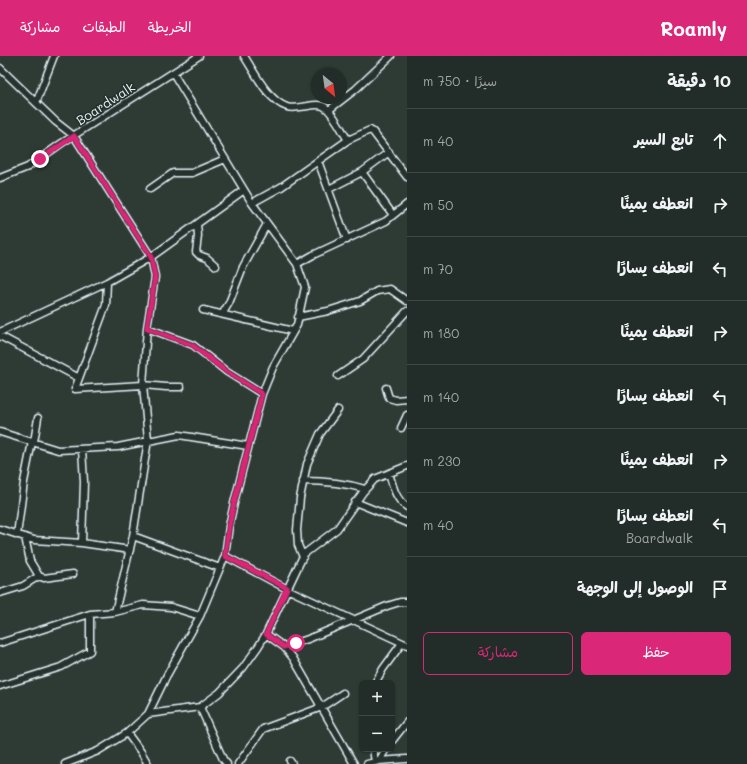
<!DOCTYPE html>
<html lang="ar">
<meta charset="utf-8">
<style>
:root{--surface:#222c28;--page:#2a3430;--text:#f1f3f6;--muted:#a2a7a8;--line:#3f4845;--accent:#db2777}
body{margin:0;font-family:Mali,"Playpen Sans Arabic",sans-serif;background:var(--page);color:var(--text);direction:rtl}
.controls{position:absolute;right:12px;bottom:12px;display:grid;overflow:hidden;border-radius:6px;box-shadow:0 1px 3px #0004}
.controls button{width:36px;height:36px;display:grid;place-items:center;padding:0;border:0;border-bottom:1px solid var(--line);background:var(--surface);color:var(--text);font:20px sans-serif}
.compass{position:absolute;left:311px;top:12px;width:36px;height:36px;border-radius:50%;background:var(--surface);box-shadow:0 1px 3px #0004;rotate:151deg}
.stop{position:absolute;width:12px;height:12px;margin:-9px;border:3px solid #db2777;border-radius:50%;background:#fff}
.stop.end{background:#db2777;border-color:#fff;box-shadow:0 1px 4px #0008}
.list{margin:0;padding:0;list-style:none}
h2{display:flex;justify-content:space-between;align-items:center;height:52px;margin:0;padding:0 16px;font-size:17px}
h2 small{font-size:13px;font-weight:400;color:var(--muted)}
.list li{display:grid;grid-template-columns:26px 1fr auto;gap:12px;align-items:center;box-sizing:border-box;height:64px;padding:0 16px;border-top:1px solid var(--line)}
.list b{display:block;font-size:15px;white-space:nowrap}
.list p{margin:0;font-size:13px;white-space:nowrap;color:var(--muted)}
.list em{font-size:13px;font-style:normal;color:var(--muted)}
.actions{display:flex;gap:8px;padding:12px 16px}
.actions a{flex:1;padding:9px 0;border:1px solid var(--accent);border-radius:6px;text-align:center;font-size:14px;color:var(--accent)}
.actions .main{background:var(--accent);color:#fff}
.icon{flex:none;width:22px;height:22px;fill:none;stroke:currentColor;stroke-width:2;stroke-linecap:round;stroke-linejoin:round}
.map{position:relative;flex:none;width:407px;height:708px;overflow:hidden;direction:ltr}
header{display:flex;align-items:center;gap:24px;box-sizing:border-box;height:56px;padding:0 20px;background:var(--accent);color:#fff}
header strong{font-size:19px}
nav{display:flex;gap:22px;margin-inline-start:auto;font-size:14px}
main{display:flex}
aside{flex:1;background:var(--surface)}
.map>svg:first-child{display:block}
</style>
<header>
<strong>Roamly</strong>
<nav><a>الخريطة</a><a>الطبقات</a><a>مشاركة</a></nav>
</header>
<main>
<aside>
<h2>10 دقيقة<small>سيرًا · 750 m</small></h2>
<ul class="list">
<li><svg class="icon" aria-label="ahead" viewBox="0 0 24 24"><path d="M12 20V5M6 11l6-6 6 6"/></svg><div><b>تابع السير</b></div><em>40 m</em></li>
<li><svg class="icon" aria-label="right" viewBox="0 0 24 24"><path d="M7 20v-9h11M14 6l5 5-5 5"/></svg><div><b>انعطف يمينًا</b></div><em>50 m</em></li>
<li><svg class="icon" aria-label="left" viewBox="0 0 24 24"><path d="M17 20v-9H6M10 6l-5 5 5 5"/></svg><div><b>انعطف يسارًا</b></div><em>70 m</em></li>
<li><svg class="icon" aria-label="right" viewBox="0 0 24 24"><path d="M7 20v-9h11M14 6l5 5-5 5"/></svg><div><b>انعطف يمينًا</b></div><em>180 m</em></li>
<li><svg class="icon" aria-label="left" viewBox="0 0 24 24"><path d="M17 20v-9H6M10 6l-5 5 5 5"/></svg><div><b>انعطف يسارًا</b></div><em>140 m</em></li>
<li><svg class="icon" aria-label="right" viewBox="0 0 24 24"><path d="M7 20v-9h11M14 6l5 5-5 5"/></svg><div><b>انعطف يمينًا</b></div><em>230 m</em></li>
<li><svg class="icon" aria-label="left" viewBox="0 0 24 24"><path d="M17 20v-9H6M10 6l-5 5 5 5"/></svg><div><b>انعطف يسارًا</b><p>Boardwalk</p></div><em>40 m</em></li>
<li><svg class="icon" aria-label="arrive" viewBox="0 0 24 24"><path d="M6 21V4h12l-3 4 3 4H6"/></svg><div><b>الوصول إلى الوجهة</b></div></li>
</ul>
<div class="actions"><a class="main">حفظ</a><a>مشاركة</a></div>
</aside>
<div class="map">
<svg width="407" height="708" viewBox="0 0 407 708">
<rect width="100%" height="100%" fill="#2e3b35"/>
<filter id="ink" filterUnits="userSpaceOnUse"><feTurbulence type="fractalNoise" baseFrequency=".025" numOctaves="2"/><feDisplacementMap in="SourceGraphic" scale="8" xChannelSelector="R" yChannelSelector="G"/><feConvolveMatrix kernelMatrix="1 2 1 2 8 2 1 2 1" color-interpolation-filters="sRGB"/></filter>
<g filter="url(#ink)">
<g fill="none" stroke-linecap="round" stroke-linejoin="round">
<defs>
<path id="minor" d="M 244,0 C 254,15 268,45 287,51 C 293,53 301,51 308,50 C 313,49 318,48 323,50 C 332,54 342,75 348,84
M 0,12 L 56,66 L 74,80 L 151,201 L 155,221 L 147,272 L 143,329 L 148,384 L 133,480 L 115,556
M 36,47 L 54,0
M 329,54 L 356,33 L 391,0
M 318,105 L 347,184
M 362,116 L 393,159
M 0,122 L 28,111 L 62,87 L 199,0
M 150,133 L 173,117 L 192,117 L 225,103
M 329,133 L 362,116 L 389,96
M 252,147 L 281,131 L 348,84 L 370,74 L 373,76 L 407,121
M 197,168 L 198,180 L 196,196 L 199,199 L 207,202 L 216,210
M 297,208 L 313,199 L 386,165 L 407,148
M 107,226 L 106,249 L 75,333 L 143,329 L 166,331 L 181,331
M 203,254 L 293,275
M 223,257 L 229,247 L 243,211 L 267,168
M 298,261 L 328,255 L 360,245 L 377,235 L 390,233 L 407,245
M 147,272 L 193,289 L 227,316 L 262,338
M 0,276 L 107,226 L 151,201 L 244,134
M 0,280 L 79,322
M 338,320 L 363,303 L 407,255
M 386,332 L 389,342 L 396,344 L 407,343
M 401,372 L 407,359
M 0,376 L 58,394 L 118,391 L 179,379 L 248,390
M 34,386 L 38,362
M 82,393 L 84,426 L 82,487
M 389,417 C 393,430 395,443 407,451
M 303,425 C 325,425 345,427 365,433
M 355,446 L 407,467
M 0,473 L 34,484 L 82,487 L 130,494
M 17,479 L 24,426 L 32,386
M 133,480 L 220,512
M 25,481 L 30,505 L 39,520 L 44,522 L 73,518
M 225,500 L 287,533 L 407,589
M 303,501 L 298,489 L 297,474 L 300,442 L 307,408 L 320,378 L 338,354
M 0,537 L 23,530 L 39,520
M 266,578 L 284,591 L 293,602 L 354,708
M 0,587 L 90,558 L 115,556 L 143,549 L 171,551 L 200,560
M 284,591 L 308,583 L 387,550 L 400,546 L 407,546
M 375,627 L 383,613 L 402,587
M 0,630 L 61,611 L 90,595 L 90,558
M 200,651 L 223,703 L 227,708
M 148,658 L 200,651 L 219,637 L 243,612 L 258,591 L 266,578 L 304,498 L 337,473 L 363,436 L 375,423 L 407,410
M 127,677 L 141,696 L 148,708
M 392,685 L 407,666
M 373,693 L 375,706
M 290,705 L 292,708
M 379,705 L 386,693
M 65,708 L 98,695 L 127,677 L 148,658 L 167,619 L 200,560 L 225,500 L 229,470 L 235,443 L 262,338 L 273,311 L 297,269 L 305,231 L 297,208 L 252,147 L 173,17
M 238,708 L 263,673 L 322,651 L 343,637
M 367,708 L 379,705 L 407,703"/>
</defs>
<use href="#minor" stroke="#e8f1f8" stroke-width="9"/>
<use href="#minor" stroke="#26332d" stroke-width="6"/>
</g>
</g>
<g fill="none" stroke-linecap="round" stroke-linejoin="round" filter="url(#ink)">
<path stroke="#db2777" stroke-width="5" d="M 40,103 L 74,80 L 151,201 L 155,221 L 147,272 L 192,289 L 227,316 L 262,338 L 235,443 L 229,470 L 225,500 L 287,532 L 266,578 L 284,591 L 296,587"/>
</g>
<g text-anchor="middle" dominant-baseline="central" stroke-width="3.5" stroke-linejoin="round" paint-order="stroke">
<g font-size="13" fill="#e8f1f8" stroke="#26332d">
<text transform="translate(105 47) rotate(-33)">Boardwalk</text>
</g>
</g>
</svg>
<div class="controls">
<button>+</button>
<button>−</button>
</div>
<svg class="compass" viewBox="-18 -18 36 36"><path d="M0-13l5 13h-10z" fill="#e53935"/><path d="M0 13l5-13h-10z" fill="#a2a7a8"/></svg>
<div class="stop" style="left:296px;top:587px"></div>
<div class="stop end" style="left:40px;top:103px"></div>
</div>
</main>
